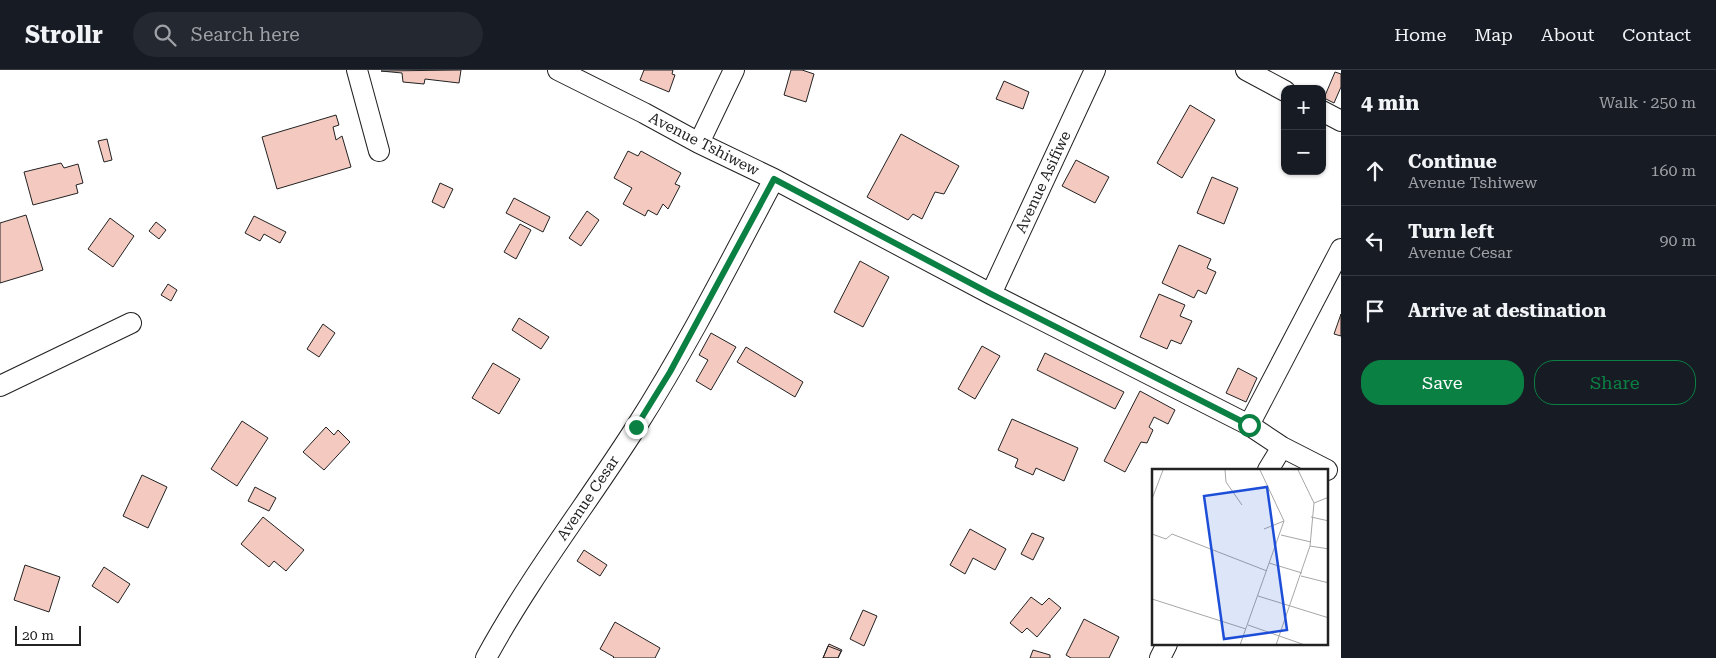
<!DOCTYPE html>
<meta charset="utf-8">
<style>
:root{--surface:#171b24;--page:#242831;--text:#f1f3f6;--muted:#9ea1a6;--line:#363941;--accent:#0b8043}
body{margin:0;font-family:"Roboto Serif",serif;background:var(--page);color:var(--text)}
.controls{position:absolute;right:15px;top:15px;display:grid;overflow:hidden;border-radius:10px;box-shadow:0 1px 4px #0004}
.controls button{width:45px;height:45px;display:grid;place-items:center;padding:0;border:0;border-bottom:1px solid var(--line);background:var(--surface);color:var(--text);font:25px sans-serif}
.scale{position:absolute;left:15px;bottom:12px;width:66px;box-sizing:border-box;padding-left:5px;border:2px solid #222;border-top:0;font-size:14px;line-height:18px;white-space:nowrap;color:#222;-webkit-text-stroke:4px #fff;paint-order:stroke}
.stop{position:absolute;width:15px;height:15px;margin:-11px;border:4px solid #0b8043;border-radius:50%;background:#fff}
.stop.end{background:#0b8043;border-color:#fff;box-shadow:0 1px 5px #0008}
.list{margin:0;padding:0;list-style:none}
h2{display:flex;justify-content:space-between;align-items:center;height:65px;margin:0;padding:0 20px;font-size:21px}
h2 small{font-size:16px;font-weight:400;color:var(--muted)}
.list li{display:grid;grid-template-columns:32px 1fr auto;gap:15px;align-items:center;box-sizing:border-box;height:70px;padding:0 20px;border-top:1px solid var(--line)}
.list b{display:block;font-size:19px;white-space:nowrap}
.list p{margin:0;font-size:16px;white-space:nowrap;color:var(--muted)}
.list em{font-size:16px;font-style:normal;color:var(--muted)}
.actions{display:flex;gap:10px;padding:15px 20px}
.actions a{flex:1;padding:11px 0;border:1px solid var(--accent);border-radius:20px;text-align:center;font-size:18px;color:var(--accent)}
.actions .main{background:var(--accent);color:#fff}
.icon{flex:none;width:28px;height:28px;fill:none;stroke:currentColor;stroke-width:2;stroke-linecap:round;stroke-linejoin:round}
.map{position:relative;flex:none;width:1341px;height:588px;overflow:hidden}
header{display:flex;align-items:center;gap:30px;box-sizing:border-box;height:70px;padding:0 25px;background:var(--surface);border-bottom:1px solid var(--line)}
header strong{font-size:24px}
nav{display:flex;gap:28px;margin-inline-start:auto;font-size:18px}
.search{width:350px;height:45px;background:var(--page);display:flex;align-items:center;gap:12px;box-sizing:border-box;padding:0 18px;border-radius:28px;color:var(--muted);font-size:19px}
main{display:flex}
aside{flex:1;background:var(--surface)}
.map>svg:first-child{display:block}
</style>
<header>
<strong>Strollr</strong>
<div class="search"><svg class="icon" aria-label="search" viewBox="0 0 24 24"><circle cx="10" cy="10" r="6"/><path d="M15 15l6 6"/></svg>Search here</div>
<nav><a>Home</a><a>Map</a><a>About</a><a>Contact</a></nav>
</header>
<main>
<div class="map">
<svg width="1341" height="588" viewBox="0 0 1341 588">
<rect width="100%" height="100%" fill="#fff"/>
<path fill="#f3c9c0" stroke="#222" d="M 461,0 L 459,13 L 425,9 L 424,14 L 403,12 L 402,3 L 381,1 Z
M 644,0 L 673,0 L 672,4 L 675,5 L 669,22 L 640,10 Z
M 791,0 L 802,0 L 814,4 L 806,32 L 784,25 Z
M 1335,2 L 1341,4 L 1341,17 L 1334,33 L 1324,28 Z
M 1004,11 L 1029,22 L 1023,39 L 996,29 Z
M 1190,35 L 1215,50 L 1182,108 L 1157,93 Z
M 336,45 L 339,55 L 333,57 L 336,70 L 342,66 L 351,97 L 277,119 L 262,67 Z
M 901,64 L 959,96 L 944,124 L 935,122 L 922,149 L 913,144 L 908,150 L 867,127 Z
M 107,69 L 112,90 L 104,92 L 98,71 Z
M 628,81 L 638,86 L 641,81 L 681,103 L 675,114 L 680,116 L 668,139 L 663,134 L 657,145 L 648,140 L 645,146 L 623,134 L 632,118 L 614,108 Z
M 1076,90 L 1109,107 L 1095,133 L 1062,116 Z
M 61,93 L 64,98 L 78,94 L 83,113 L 76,115 L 78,123 L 33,135 L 24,102 Z
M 1212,107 L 1238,118 L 1224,154 L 1197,143 Z
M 440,113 L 453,119 L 444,138 L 432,132 Z
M 514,128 L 550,147 L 543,162 L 506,143 Z
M 587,141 L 599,150 L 581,176 L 569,168 Z
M 26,145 L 43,200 L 0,213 L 0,153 Z
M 254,146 L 286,162 L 280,173 L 264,164 L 260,171 L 245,163 Z
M 110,148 L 134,166 L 113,197 L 88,179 Z
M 156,152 L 166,160 L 159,169 L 149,161 Z
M 520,154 L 531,160 L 516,189 L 504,182 Z
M 1179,175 L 1211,189 L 1207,198 L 1216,202 L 1206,224 L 1198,220 L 1194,228 L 1162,213 Z
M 860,191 L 889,207 L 863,257 L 834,242 Z
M 168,214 L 177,220 L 171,231 L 161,225 Z
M 1159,224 L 1185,235 L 1180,246 L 1192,251 L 1181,274 L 1171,270 L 1167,279 L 1140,267 Z
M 1341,244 L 1341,266 L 1334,264 Z
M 519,248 L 549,267 L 541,279 L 512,260 Z
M 323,254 L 335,263 L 319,287 L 307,279 Z
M 711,263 L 736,277 L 711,320 L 696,311 L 708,290 L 699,285 Z
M 982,276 L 1000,286 L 975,329 L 958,319 Z
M 746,277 L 803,312 L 795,327 L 737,292 Z
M 1045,283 L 1124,322 L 1115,339 L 1037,300 Z
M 493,293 L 520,309 L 499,344 L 472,328 Z
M 1238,298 L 1257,308 L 1246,332 L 1226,323 Z
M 1140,321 L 1175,340 L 1168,354 L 1154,347 L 1149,357 L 1153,360 L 1147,373 L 1141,372 L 1125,402 L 1104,391 Z
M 1012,349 L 1078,378 L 1064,411 L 1036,398 L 1033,405 L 1015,397 L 1018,389 L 998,380 Z
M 242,351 L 268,368 L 237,416 L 211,399 Z
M 326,357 L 334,365 L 338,360 L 350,372 L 324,400 L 303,382 Z
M 142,405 L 167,417 L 148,458 L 123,446 Z
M 255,417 L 276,428 L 269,441 L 248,431 Z
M 263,447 L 304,480 L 286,501 L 274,491 L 269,497 L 241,474 Z
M 970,459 L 1006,479 L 995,500 L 973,488 L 965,504 L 950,495 Z
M 1032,463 L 1044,468 L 1033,490 L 1021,484 Z
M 584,480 L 607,495 L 600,506 L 577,491 Z
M 25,495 L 60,507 L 49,542 L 14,530 Z
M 104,497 L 130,514 L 118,533 L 92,516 Z
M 1031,527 L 1042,535 L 1049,528 L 1061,538 L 1037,567 L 1027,558 L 1022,563 L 1010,553 Z
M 863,540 L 877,546 L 864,576 L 850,569 Z
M 1084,549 L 1119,567 L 1109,588 L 1071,588 L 1066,585 Z
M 615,552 L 660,578 L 655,588 L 613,588 L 614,587 L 600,579 Z
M 829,574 L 842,580 L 838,588 L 823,588 Z
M 828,576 L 841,581 L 838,588 L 823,588 Z
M 1033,580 L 1050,585 L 1050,588 L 1030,588 Z"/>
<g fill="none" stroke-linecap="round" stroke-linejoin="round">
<defs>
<path id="minor" d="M 357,0 L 379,81
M 558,0 L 644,43 L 699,73 L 774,109 L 991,224 L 1249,355 L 1282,377 L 1327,400
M 1246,0 L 1285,21
M 1322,41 L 1341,51
M 699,73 L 734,0
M 991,224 L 1095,0
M 0,316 L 131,253
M 1249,355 L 1341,179
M 1268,400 L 1282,377
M 486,588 C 530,507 587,434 636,357 C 687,277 730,192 774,109
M 1160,588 L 1167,574"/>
</defs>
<use href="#minor" stroke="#222" stroke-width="22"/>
<use href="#minor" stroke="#fff" stroke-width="20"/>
</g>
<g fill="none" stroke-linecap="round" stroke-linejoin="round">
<path stroke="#0b8043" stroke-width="6" d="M 636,357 L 670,302 L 774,109 L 991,224 L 1249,355"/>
</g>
<g text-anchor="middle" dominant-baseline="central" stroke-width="4" stroke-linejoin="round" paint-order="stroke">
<g font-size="15" fill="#222" stroke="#fff">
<text transform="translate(704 74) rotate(27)">Avenue Tshiwew</text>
<text transform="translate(1043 112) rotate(-65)">Avenue Asifiwe</text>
<text transform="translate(588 428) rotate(-56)">Avenue Cesar</text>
</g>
</g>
<g transform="translate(1152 399)">
<rect width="176" height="176" fill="#fff"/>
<path fill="none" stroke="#a7a7a7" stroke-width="1" d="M 73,1 L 74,13 L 90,36M 146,1 L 162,34M 0,30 L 11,1M 162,34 L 177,28M 159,48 L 177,52M 112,60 L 132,52M 0,65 L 14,70 L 20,65 L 115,102M 129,66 L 159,73M 158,77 L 177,80M 117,94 L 150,104M 149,107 L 177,114M 106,127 L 177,149M 0,130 L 94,160M 96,156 L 153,176M 88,176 L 132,52 L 108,1M 124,176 L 158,77 L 162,34"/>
<path fill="#1d4ed8" fill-opacity="0.15" stroke="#1d4ed8" stroke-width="2.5" d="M 115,18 L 135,161 L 72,170 L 52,27 Z"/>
<rect width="176" height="176" fill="none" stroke="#222" stroke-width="2.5"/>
</g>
</svg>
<div class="controls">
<button>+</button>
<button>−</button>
</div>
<div class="scale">20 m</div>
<div class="stop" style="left:1249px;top:355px"></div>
<div class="stop end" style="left:636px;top:357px"></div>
</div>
<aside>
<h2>4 min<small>Walk · 250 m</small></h2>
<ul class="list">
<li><svg class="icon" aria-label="ahead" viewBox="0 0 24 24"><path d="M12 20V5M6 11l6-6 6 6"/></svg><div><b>Continue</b><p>Avenue Tshiwew</p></div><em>160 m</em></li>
<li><svg class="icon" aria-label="left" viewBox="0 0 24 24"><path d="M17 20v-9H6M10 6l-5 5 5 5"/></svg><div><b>Turn left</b><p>Avenue Cesar</p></div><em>90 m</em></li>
<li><svg class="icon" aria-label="arrive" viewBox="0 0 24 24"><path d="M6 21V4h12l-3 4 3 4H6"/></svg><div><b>Arrive at destination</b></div></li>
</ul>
<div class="actions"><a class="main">Save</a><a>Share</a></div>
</aside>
</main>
